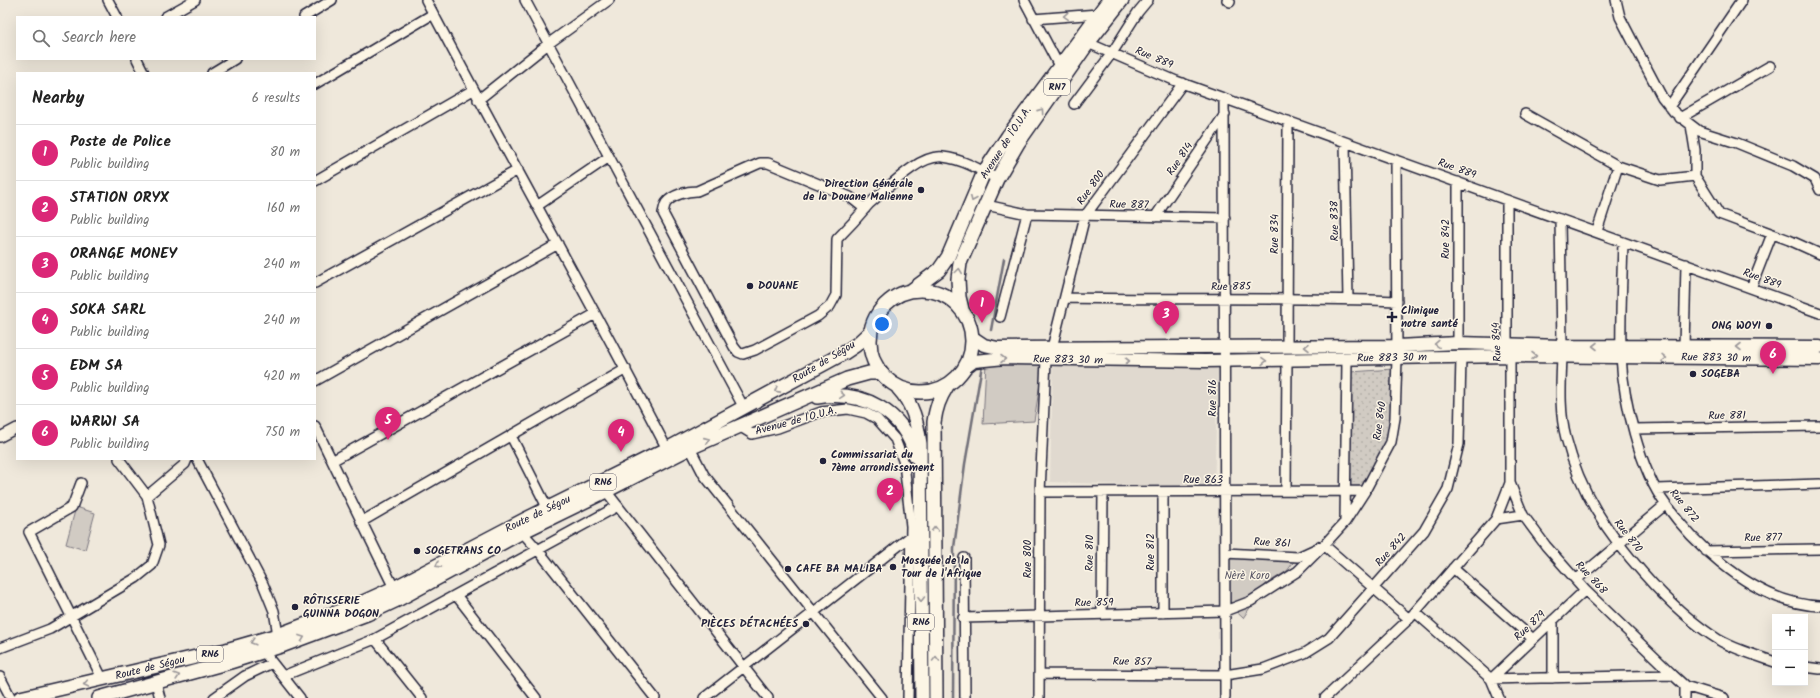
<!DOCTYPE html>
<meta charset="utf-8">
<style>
:root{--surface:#fff;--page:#f6f6f6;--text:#222;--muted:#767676;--line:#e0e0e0;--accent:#db2777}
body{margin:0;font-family:Kalam,sans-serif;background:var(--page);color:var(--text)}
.controls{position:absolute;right:12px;bottom:12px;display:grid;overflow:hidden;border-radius:0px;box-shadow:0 4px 16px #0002}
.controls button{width:36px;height:36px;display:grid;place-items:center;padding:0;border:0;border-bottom:1px solid var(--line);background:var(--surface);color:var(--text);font:20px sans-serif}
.you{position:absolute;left:882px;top:324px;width:14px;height:14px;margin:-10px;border:3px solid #fff;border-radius:50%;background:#1a73e8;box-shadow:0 0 0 6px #1a73e833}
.badge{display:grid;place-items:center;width:26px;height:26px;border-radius:50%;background:var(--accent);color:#fff;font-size:13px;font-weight:700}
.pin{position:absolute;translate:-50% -33px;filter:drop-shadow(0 1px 2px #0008)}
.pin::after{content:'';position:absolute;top:21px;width:14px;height:12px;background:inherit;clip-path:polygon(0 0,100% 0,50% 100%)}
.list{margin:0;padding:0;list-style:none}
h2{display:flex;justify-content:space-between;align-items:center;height:52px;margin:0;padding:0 16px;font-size:17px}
h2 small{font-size:13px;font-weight:400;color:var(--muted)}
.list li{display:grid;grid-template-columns:26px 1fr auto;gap:12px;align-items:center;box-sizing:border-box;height:56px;padding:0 16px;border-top:1px solid var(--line)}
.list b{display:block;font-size:15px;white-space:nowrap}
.list p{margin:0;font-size:13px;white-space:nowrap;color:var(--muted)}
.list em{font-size:13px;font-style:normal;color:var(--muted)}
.icon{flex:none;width:22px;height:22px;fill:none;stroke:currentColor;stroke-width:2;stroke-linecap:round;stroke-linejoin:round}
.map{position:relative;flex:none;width:1820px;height:698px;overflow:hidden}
.search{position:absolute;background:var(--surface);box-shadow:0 4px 16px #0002;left:16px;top:16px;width:300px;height:44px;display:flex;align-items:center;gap:10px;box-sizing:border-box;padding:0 14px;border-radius:0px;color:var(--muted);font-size:15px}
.panel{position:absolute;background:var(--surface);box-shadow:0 4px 16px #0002;left:16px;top:72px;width:300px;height:388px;border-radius:0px}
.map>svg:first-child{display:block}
</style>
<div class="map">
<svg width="1820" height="698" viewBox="0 0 1820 698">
<defs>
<pattern id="garden-dots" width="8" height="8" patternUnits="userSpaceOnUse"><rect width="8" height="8" fill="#d1cbc3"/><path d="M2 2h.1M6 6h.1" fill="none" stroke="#b3aea8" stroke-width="1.8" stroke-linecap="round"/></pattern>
</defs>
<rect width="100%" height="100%" fill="#efe8db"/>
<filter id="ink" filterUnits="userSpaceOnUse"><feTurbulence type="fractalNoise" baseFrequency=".025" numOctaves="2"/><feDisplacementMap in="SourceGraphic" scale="8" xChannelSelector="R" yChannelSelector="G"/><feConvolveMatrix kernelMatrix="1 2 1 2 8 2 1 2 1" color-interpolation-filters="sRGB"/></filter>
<g filter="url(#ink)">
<path fill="#e0d9cf" d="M 1053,363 L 1218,368 L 1214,488 L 1050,482 Z"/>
<path fill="#d1cbc3" stroke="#7a767f" d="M 986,362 L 1043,365 L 1034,421 L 983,424 Z
M 76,507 L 95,513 L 85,550 L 66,544 Z
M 1229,554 L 1298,556 L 1287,571 L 1266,584 L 1243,618 L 1226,602 Z"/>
<path fill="url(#garden-dots)" stroke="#7a767f" d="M 1393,369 L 1389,437 L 1364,489 L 1349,486 L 1351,372 Z"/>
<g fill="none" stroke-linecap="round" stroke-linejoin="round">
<path stroke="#716f79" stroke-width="2.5" d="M 991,330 L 1004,259
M 953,698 L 954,548 L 965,464 L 982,365"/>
<defs>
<path id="minor" d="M 108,0 L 117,17
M 426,0 C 505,150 589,298 667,449
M 525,0 L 744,408
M 1024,0 L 1059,66
M 1227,0 L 1230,2
M 1616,0 L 1620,17 L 1635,46 L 1662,97 L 1674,112 L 1699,131 L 1737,143 L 1793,166 L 1815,179 L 1820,190
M 165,17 L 195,0
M 304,17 L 332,0
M 1033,19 L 1098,14
M 1088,43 L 1176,81 L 1820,313
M 137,59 L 144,73
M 212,73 L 235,59
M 315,84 L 433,14
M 1224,98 L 1225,698
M 478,100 L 548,44 L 609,0
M 1074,104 L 1112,53 L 1138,12 L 1148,0
M 1669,107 L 1742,0
M 1525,114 L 1618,166 L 1660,180 L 1695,176
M 1680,118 L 1770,66
M 1691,125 L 1695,150 L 1695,176 L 1719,214 L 1789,240 L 1820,254
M 1345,142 L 1348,300
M 315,181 L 473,90
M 1507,200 L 1507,344 L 1510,356 L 1510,483 L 1523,515 L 1546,546 L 1585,590 L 1673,675 L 1685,686 L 1724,698
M 986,205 L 1027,214 L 1225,218
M 537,206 L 609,157
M 865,209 L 850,197 L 768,163 L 760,163 L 697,191 C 687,191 672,195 666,203 C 664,206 664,210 663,213 L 734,347 L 738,352 L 743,354 L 755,350 L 818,316 L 830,306 L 836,295 L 837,239 C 848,228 859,216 869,204 C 887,189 919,154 943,157 C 962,159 981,170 997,179
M 1155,217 L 1225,114
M 1560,219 L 1562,346
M 1597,231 L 1618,166
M 1623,242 C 1622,280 1620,318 1621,356 C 1623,399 1640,471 1666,505 C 1681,526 1700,546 1720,562 C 1748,585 1782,605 1820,606
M 315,283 L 518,170
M 1751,288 L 1772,234
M 1065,298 C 1176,300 1286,297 1397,301
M 1000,317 L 1027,214
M 1458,343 L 1458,182
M 1287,347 L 1288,121
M 1684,347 L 1686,264
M 1052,348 L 1085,216 L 1183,83
M 1562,356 C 1561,383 1559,412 1566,438 C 1580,492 1607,533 1644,574 C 1666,599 1690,622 1719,640 C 1736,650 1756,655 1775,662
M 315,381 L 558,244
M 315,426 L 396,592
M 739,426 L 752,434 L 778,428 L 821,412 L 848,409 L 866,413 L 877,419 L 895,439 L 904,463 L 911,526 L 908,698
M 1634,429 L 1820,426
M 511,436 L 548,509
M 0,437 L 17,428
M 690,448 L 704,475 L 882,698
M 119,459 L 147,496
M 197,459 L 263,584 L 274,611 L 278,635
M 332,461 L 595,314
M 81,483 L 72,507 L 29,532 L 103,680
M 1656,489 L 1820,484
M 606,491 L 768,698
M 1286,491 L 1287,360
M 1040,492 L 1365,491
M 1496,519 L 1523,515
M 361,522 L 626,369
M 1345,522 L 1347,359
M 522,532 L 538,550 L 655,698
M 1706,551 L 1820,549
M 1225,553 L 1298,557 L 1324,545 L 1409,619
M 964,558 L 965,698
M 1453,568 L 1533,639
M 1576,580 L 1665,505
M 456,595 L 536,698
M 1415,612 L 1491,679 L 1499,698
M 1163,613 L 1163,492
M 1102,614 L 1103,492
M 963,618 L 1225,611 L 1251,601 L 1298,571 L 1324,545 L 1345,522 L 1365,491 L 1391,442 L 1395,418 L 1397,359 L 1396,160
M 375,639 L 422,698
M 0,648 L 50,629 L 136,578 L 152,565 L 159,545 L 147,496 L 185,464 L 187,459
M 263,651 L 300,698
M 1805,667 L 1820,669
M 1039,674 L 1225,675 L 1263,669 L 1305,653 L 1329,638 L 1424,531 L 1448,489 L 1459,444 L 1461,357
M 283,676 L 375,639 L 618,506
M 0,677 L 11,698
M 1553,678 L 1553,620
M 1491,679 L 1673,675
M 1491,679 L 1585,590
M 156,683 L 160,698
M 1685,686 L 1685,698
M 214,698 L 245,676 L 272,663
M 704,698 L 911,536
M 1039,698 L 1040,492 L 1046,360
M 1325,698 L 1409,619 L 1496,519 L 1510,483"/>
<path id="major" d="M 972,337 L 984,345 L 998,348 L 1397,346 L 1458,343 L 1562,346 L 1820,347
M 966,367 L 974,361 L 1005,358 L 1205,361 L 1510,356 L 1820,359"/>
<path id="highway" d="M870 341a51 51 0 1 1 102 0a51 51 0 1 1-102 0Z
M 912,290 L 939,270 L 948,257 L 984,172 L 1008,136 L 1109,0
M 962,309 L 959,297 L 958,279 L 960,263 L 997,179 L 1018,143 L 1088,43 L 1122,0
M 898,388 C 913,404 917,422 920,444 L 922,698
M 817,397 C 863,390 904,411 916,457
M 20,698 L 226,650 L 278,635 L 361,603 L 394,588 L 524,520 L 667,449 L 844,353 L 856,345 L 870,332
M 99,698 L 230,662 L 284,645 L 367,614 L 399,599 L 522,532 L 606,491 L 690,448 L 847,379 L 869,373 L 880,373
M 936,698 L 934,422 C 936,408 939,399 947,386"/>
</defs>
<use href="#minor" stroke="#22223b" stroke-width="12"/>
<use href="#major" stroke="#22223b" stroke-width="15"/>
<use href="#highway" stroke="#22223b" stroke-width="16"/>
<use href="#minor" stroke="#fcf5e5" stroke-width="9"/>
<use href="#major" stroke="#fcf5e5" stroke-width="12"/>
<use href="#highway" stroke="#fcf5e5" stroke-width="13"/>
</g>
<defs><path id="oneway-chevron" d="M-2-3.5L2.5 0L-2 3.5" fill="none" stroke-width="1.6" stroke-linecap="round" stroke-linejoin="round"/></defs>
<g stroke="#9a9698">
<use href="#oneway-chevron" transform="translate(1066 16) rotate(176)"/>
<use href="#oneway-chevron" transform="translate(1041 111) rotate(-55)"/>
<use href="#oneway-chevron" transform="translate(973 199) rotate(113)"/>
<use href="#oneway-chevron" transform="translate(959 271) rotate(-82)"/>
<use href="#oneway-chevron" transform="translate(1437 344) rotate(177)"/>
<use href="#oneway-chevron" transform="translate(1595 346) rotate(180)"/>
<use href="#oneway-chevron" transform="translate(1307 347) rotate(180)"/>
<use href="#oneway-chevron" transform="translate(1739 347) rotate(180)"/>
<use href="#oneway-chevron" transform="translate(1534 356)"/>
<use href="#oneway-chevron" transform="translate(1664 358) rotate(1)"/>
<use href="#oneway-chevron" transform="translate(1003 359)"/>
<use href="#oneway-chevron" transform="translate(1127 361)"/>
<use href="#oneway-chevron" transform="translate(1264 361) rotate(-1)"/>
<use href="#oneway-chevron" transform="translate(777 390) rotate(151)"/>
<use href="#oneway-chevron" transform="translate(842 395) rotate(5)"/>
<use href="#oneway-chevron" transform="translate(707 440) rotate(-24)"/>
<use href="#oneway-chevron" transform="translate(935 529) rotate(-90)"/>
<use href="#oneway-chevron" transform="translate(438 565) rotate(152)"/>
<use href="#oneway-chevron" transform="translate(921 599) rotate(90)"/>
<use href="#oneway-chevron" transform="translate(302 638) rotate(-20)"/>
<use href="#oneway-chevron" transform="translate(253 642) rotate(164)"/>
<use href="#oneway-chevron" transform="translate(936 659) rotate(-90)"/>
<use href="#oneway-chevron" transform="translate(177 676) rotate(-17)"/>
<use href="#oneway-chevron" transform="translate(86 684) rotate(168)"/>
</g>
</g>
<g fill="#22223b" stroke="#fcf5e5" stroke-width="1.5">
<circle cx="921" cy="190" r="4"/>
<circle cx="750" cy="286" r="4"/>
<path d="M1390 311h4v4h4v4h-4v4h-4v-4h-4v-4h4z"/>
<circle cx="1769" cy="326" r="4"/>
<circle cx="1693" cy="374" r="4"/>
<circle cx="823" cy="461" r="4"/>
<circle cx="417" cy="551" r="4"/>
<circle cx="893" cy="567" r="4"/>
<circle cx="788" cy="569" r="4"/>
<circle cx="295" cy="607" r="4"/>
<circle cx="806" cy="624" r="4"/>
</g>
<g text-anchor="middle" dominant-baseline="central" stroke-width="3" stroke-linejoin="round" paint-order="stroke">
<g fill="#fcf5e5" stroke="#63616e" stroke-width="1">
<rect x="1044" y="79" width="26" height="16" rx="3"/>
<rect x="590" y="474" width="26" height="16" rx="3"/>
<rect x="908" y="614" width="26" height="16" rx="3"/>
<rect x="197" y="646" width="26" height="16" rx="3"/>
</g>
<g font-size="10" font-weight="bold" fill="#22223b">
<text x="1057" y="87">RN7</text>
<text x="603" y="482">RN6</text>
<text x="921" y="622">RN6</text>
<text x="210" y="654">RN6</text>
</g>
<g font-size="11" fill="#22223b" stroke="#fcf5e5">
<text transform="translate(1154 58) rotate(23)">Rue 889</text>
<text transform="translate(1006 143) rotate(-57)">Avenue de l'O.U.A.</text>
<text transform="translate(1180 159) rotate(-56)">Rue 814</text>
<text transform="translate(1457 169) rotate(20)">Rue 889</text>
<text transform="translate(1091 188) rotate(-54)">Rue 800</text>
<text transform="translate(1129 205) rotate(1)">Rue 887</text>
<text transform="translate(1335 221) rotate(-91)">Rue 838</text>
<text transform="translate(1275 234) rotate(-90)">Rue 834</text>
<text transform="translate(1446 239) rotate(-90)">Rue 842</text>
<text transform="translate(1762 279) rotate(20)">Rue 889</text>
<text transform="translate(1231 287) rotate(-1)">Rue 885</text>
<text transform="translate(1497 342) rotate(-93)">Rue 844</text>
<text transform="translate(1392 358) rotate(-1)">Rue 883 30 m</text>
<text transform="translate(1716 358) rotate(1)">Rue 883 30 m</text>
<text transform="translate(1068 360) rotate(1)">Rue 883 30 m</text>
<text transform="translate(824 362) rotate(-31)">Route de Ségou</text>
<text transform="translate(1213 398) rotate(-90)">Rue 816</text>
<text transform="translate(1727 416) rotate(-1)">Rue 881</text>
<text transform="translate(796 421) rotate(-15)">Avenue de l'O.U.A.</text>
<text transform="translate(1380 421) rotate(-82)">Rue 840</text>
<text x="1203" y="480">Rue 863</text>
<text transform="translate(1684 506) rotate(51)">Rue 872</text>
<text transform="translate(538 514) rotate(-26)">Route de Ségou</text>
<text transform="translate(1628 536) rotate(52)">Rue 870</text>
<text transform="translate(1763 538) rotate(-1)">Rue 877</text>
<text transform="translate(1272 543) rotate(3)">Rue 861</text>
<text transform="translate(1391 550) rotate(-48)">Rue 842</text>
<text transform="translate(1151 552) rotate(-90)">Rue 812</text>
<text transform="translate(1090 553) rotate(-89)">Rue 810</text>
<text transform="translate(1028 559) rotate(-90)">Rue 800</text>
<text transform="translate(1591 578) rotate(47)">Rue 868</text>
<text transform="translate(1094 603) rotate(-1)">Rue 859</text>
<text transform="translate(1530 626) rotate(-43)">Rue 879</text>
<text transform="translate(1132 662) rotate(1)">Rue 857</text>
<text transform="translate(150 668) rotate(-14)">Route de Ségou</text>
</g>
<g font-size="11" font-weight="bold" fill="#22223b" stroke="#fcf5e5" text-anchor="start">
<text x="913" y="184" text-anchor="end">Direction Générale<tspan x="913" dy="13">de la Douane Malienne</tspan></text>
<text x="758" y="286">DOUANE</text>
<text x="1401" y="311">Clinique<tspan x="1401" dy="13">notre santé</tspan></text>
<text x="1761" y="326" text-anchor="end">ONG WOYI</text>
<text x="1701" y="374">SOGEBA</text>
<text x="831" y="455">Commissariat du<tspan x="831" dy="13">7ème arrondissement</tspan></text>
<text x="425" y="551">SOGETRANS CO</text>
<text x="901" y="561">Mosquée de la<tspan x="901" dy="13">Tour de l'Afrique</tspan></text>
<text x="796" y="569">CAFE BA MALIBA</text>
<text x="303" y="601">RÔTISSERIE<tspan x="303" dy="13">GUINNA DOGON</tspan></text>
<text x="798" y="624" text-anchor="end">PIÈCES DÉTACHÉES</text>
</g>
<g font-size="11" fill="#575564" stroke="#fcf5e5">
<text x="1247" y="576">Nèrè Koro</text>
</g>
</g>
</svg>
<div class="controls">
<button>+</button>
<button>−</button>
</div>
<div class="you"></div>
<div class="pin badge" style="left:982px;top:323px">1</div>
<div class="pin badge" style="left:890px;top:511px">2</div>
<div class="pin badge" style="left:1166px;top:334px">3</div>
<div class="pin badge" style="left:621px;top:452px">4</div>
<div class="pin badge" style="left:388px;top:440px">5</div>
<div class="pin badge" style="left:1773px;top:374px">6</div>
<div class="search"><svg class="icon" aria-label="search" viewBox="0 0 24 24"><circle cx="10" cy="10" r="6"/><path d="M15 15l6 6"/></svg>Search here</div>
<section class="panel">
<h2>Nearby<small>6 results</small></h2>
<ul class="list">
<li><span class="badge">1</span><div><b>Poste de Police</b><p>Public building</p></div><em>80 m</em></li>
<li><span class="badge">2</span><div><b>STATION ORYX</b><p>Public building</p></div><em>160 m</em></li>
<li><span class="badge">3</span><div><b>ORANGE MONEY</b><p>Public building</p></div><em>240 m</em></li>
<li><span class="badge">4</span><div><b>SOKA SARL</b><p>Public building</p></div><em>240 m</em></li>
<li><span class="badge">5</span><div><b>EDM SA</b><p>Public building</p></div><em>420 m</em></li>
<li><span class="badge">6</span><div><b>WARWI SA</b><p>Public building</p></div><em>750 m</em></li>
</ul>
</section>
</div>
